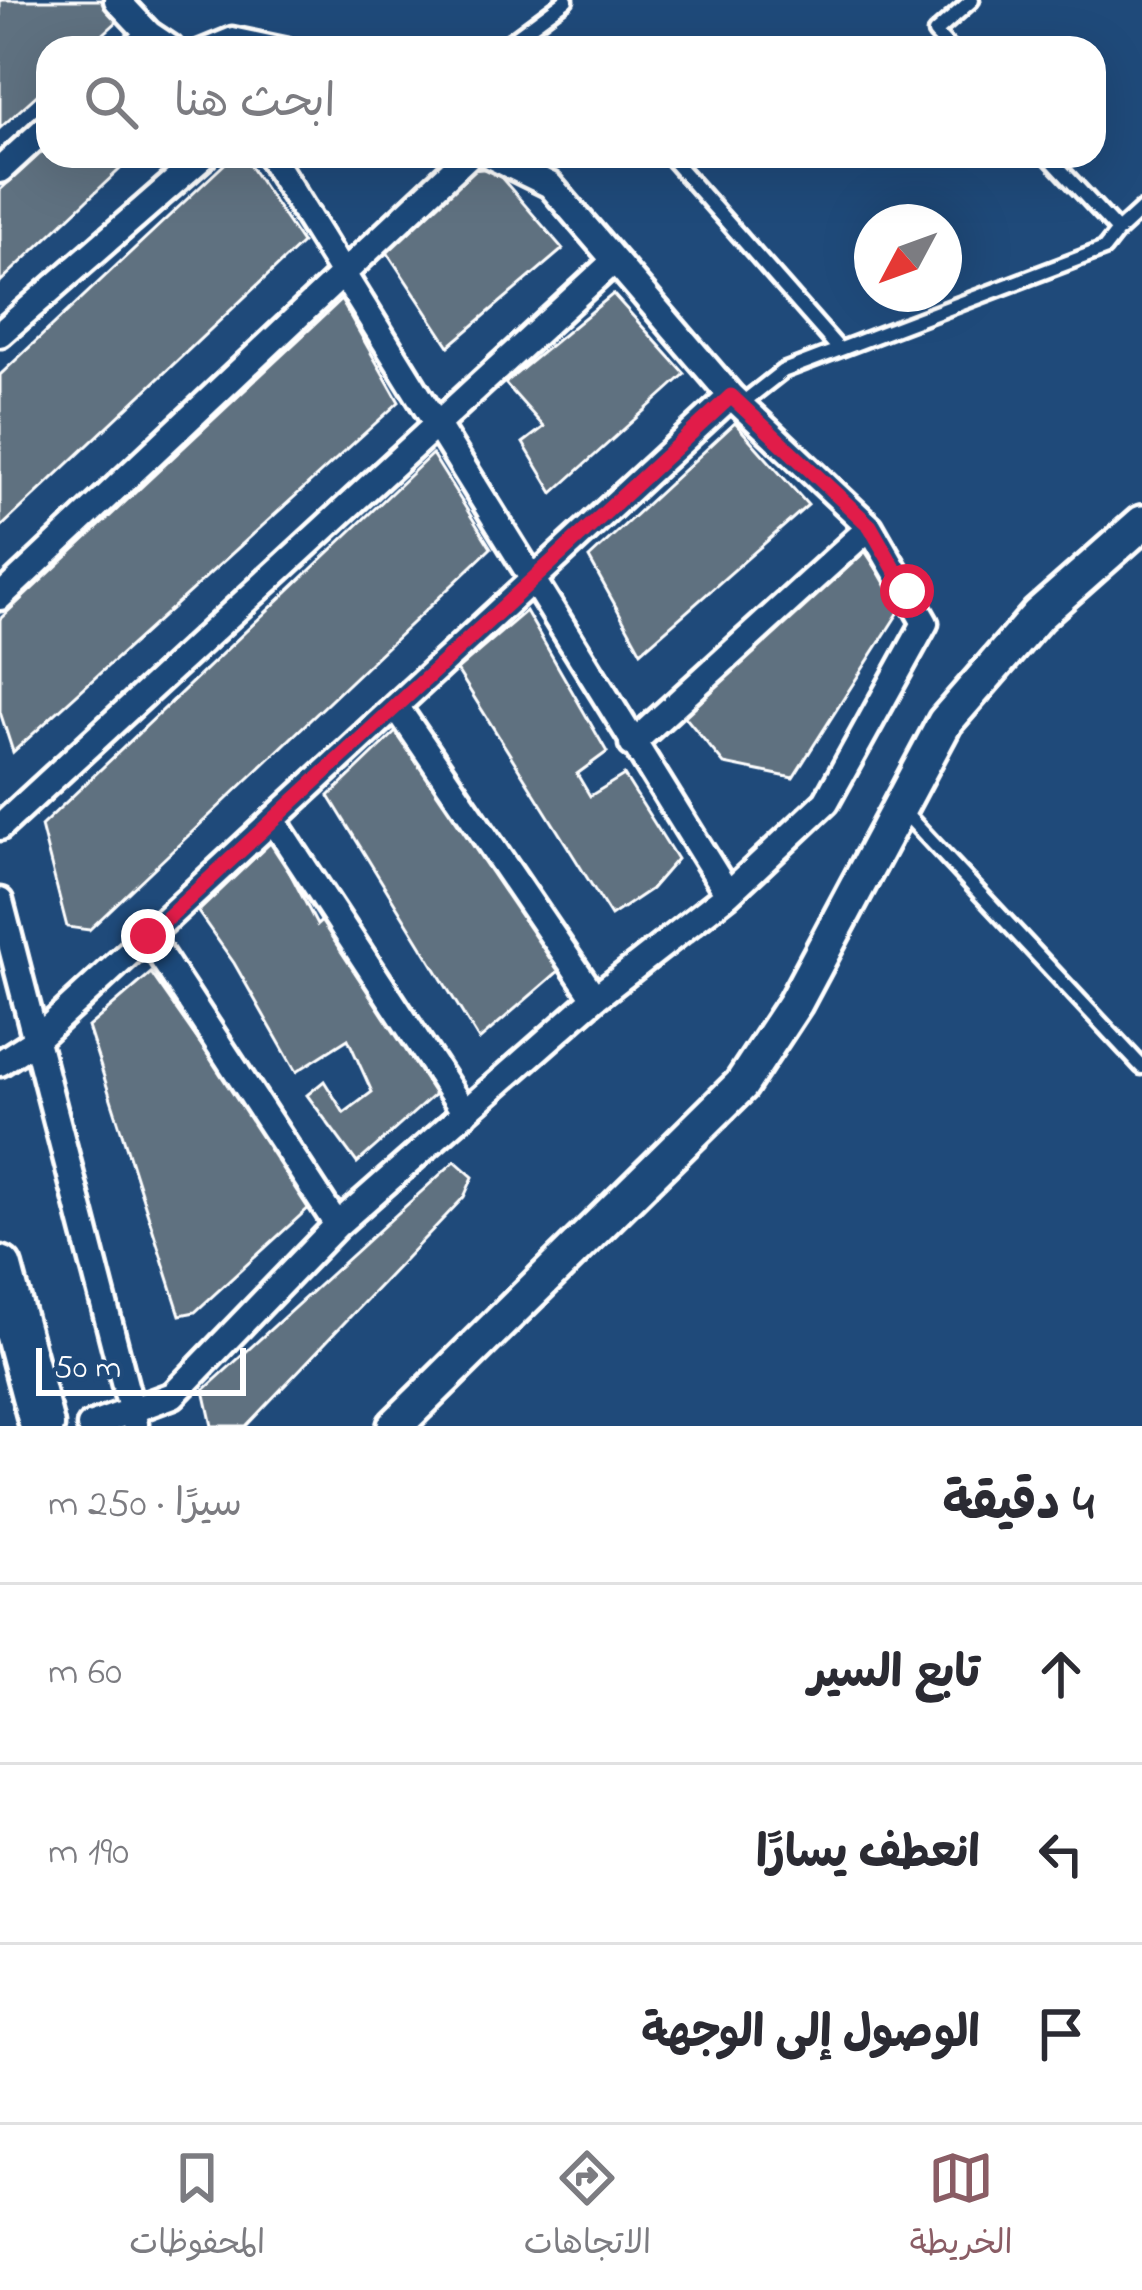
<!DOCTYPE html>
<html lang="ar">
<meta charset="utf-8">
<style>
:root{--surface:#fff;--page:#f2f2f3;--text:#2b2b33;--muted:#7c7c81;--line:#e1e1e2;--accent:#8a5d65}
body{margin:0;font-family:"Indie Flower","Playpen Sans Arabic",sans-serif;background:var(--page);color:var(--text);direction:rtl}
.compass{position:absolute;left:854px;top:204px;width:108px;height:108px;border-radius:50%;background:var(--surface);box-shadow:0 12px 48px #0002;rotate:229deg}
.scale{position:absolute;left:36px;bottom:30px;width:210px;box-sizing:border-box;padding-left:12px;border:6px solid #fff;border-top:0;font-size:33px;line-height:42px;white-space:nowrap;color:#fff;-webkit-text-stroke:9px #1f4a7a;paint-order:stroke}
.stop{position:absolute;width:36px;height:36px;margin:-27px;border:9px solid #e11d48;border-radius:50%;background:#fff}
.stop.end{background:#e11d48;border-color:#fff;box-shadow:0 3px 12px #0008}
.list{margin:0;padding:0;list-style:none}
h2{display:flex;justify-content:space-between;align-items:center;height:156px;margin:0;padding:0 48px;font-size:51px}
h2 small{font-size:39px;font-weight:400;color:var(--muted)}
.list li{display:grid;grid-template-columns:78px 1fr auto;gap:36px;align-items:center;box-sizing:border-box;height:180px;padding:0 48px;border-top:3px solid var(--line)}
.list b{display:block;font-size:45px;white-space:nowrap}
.list em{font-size:39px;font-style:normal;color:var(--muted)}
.icon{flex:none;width:66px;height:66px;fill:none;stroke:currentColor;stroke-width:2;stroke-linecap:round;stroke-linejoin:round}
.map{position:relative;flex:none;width:1142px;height:1426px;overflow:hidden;direction:ltr}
.search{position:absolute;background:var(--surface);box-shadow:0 12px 48px #0002;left:36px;right:36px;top:36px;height:132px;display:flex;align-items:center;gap:30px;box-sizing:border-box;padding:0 42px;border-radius:36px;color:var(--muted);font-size:45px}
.sheet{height:696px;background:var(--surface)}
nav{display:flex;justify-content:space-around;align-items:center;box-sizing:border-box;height:168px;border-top:3px solid var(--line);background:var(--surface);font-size:33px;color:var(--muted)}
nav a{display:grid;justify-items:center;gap:6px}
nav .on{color:var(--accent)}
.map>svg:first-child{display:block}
</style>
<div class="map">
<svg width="1142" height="1426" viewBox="0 0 1142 1426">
<rect width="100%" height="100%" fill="#1f4a7a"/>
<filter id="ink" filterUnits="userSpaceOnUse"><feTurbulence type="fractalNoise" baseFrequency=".00833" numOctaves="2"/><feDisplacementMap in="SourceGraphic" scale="24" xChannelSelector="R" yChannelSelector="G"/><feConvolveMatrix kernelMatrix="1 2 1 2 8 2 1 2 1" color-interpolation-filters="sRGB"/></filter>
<g filter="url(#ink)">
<path fill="#5f7180" stroke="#fff" stroke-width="3" d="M 0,0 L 101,0 L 120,19 L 88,48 L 48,48 L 48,85 L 0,128 Z
M 48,146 L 48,156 L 134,156 L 0,282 L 0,190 Z
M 233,156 L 243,156 L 302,243 L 0,528 L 0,375 Z
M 493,168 L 563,249 L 449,346 L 383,246 L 472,170 Z
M 613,294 L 685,374 L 553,493 L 523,443 L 544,427 L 505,383 Z
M 341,300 L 399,402 L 13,752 L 0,712 L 0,619 Z
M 735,423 L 808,505 L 641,652 L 589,558 Z
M 432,454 L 491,548 L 89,930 L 67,927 L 41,826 Z
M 863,548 L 902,607 L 793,778 L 724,764 L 681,712 Z
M 526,611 L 607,752 L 577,774 L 590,796 L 624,775 L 677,859 L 651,889 L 611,916 L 457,670 Z
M 401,727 L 560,970 L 479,1040 L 329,796 Z
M 273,840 L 317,925 L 325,918 L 436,1093 L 357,1163 L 307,1095 L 324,1081 L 344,1113 L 372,1092 L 348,1039 L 296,1072 L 234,963 L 198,912 Z
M 151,973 L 313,1204 L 195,1312 L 180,1315 L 88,1027 Z
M 455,1161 L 473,1177 L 464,1197 L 246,1426 L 212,1426 L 204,1390 Z"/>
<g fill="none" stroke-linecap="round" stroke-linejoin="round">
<defs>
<path id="lane" d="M 198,48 L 232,34 L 298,48
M 501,48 L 566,0
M 949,48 L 935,33 L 972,0
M 669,156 L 838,348
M 1048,156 L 1118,231 L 1142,209
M 741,404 L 783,371 L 1104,249 L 1118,231
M 901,809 L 1142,1067"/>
<path id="street" d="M 117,0 L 149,34
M 134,48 L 149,34 L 170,48
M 270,156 L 728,894
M 0,170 L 48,126
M 0,334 L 204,156
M 0,597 L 468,156
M 396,706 L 595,998
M 632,744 L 870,527
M 273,820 L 465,1113
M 0,827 L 614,261
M 0,901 L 135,1424
M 148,936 L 337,1225
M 0,1063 L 34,1041 L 731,396
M 90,1426 L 173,1395 L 337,1225 L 595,998 L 728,894 L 826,802 L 925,623 L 870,527 L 731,396 L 550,185 L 491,156"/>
<path id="secondary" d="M 395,1426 L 741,1085 L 795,1003 L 945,722 L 1038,615 L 1142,523"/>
<path id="highway" d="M 0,1268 L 42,1426"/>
</defs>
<use href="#lane" stroke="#fff" stroke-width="21"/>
<use href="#street" stroke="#fff" stroke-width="33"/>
<use href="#secondary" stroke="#fff" stroke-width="42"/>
<use href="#highway" stroke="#fff" stroke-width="51"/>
<use href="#lane" stroke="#1f4a7a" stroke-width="12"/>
<use href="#street" stroke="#1f4a7a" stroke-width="24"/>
<use href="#secondary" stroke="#1f4a7a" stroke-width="33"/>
<use href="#highway" stroke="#1f4a7a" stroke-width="42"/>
</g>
</g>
<g fill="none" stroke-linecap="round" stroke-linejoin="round" filter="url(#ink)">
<path stroke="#e11d48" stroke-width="15" d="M 148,936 L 731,396 L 870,526 L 907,591"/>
</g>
</svg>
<svg class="compass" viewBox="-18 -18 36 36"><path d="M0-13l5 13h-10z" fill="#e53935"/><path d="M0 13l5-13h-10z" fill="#7c7c81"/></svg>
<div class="scale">50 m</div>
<div class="stop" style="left:907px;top:591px"></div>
<div class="stop end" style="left:148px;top:936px"></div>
<div class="search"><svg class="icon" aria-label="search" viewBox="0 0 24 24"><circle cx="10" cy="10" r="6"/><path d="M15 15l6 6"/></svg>ابحث هنا</div>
</div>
<section class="sheet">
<h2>4 دقيقة<small>سيرًا · 250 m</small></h2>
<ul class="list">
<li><svg class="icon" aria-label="ahead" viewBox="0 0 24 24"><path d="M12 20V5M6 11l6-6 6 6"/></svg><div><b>تابع السير</b></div><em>60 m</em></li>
<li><svg class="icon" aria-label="left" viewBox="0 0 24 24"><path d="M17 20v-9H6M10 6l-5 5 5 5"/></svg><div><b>انعطف يسارًا</b></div><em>190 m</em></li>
<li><svg class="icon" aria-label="arrive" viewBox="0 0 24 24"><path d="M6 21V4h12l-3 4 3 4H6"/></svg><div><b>الوصول إلى الوجهة</b></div></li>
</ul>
</section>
<nav>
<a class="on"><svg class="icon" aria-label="map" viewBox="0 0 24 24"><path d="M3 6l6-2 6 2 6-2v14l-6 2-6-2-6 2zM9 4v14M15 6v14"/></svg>الخريطة</a>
<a><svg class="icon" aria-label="directions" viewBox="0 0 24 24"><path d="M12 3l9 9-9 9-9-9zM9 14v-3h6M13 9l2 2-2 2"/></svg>الاتجاهات</a>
<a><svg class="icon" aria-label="saved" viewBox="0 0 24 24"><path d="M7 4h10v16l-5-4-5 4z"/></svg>المحفوظات</a>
</nav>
